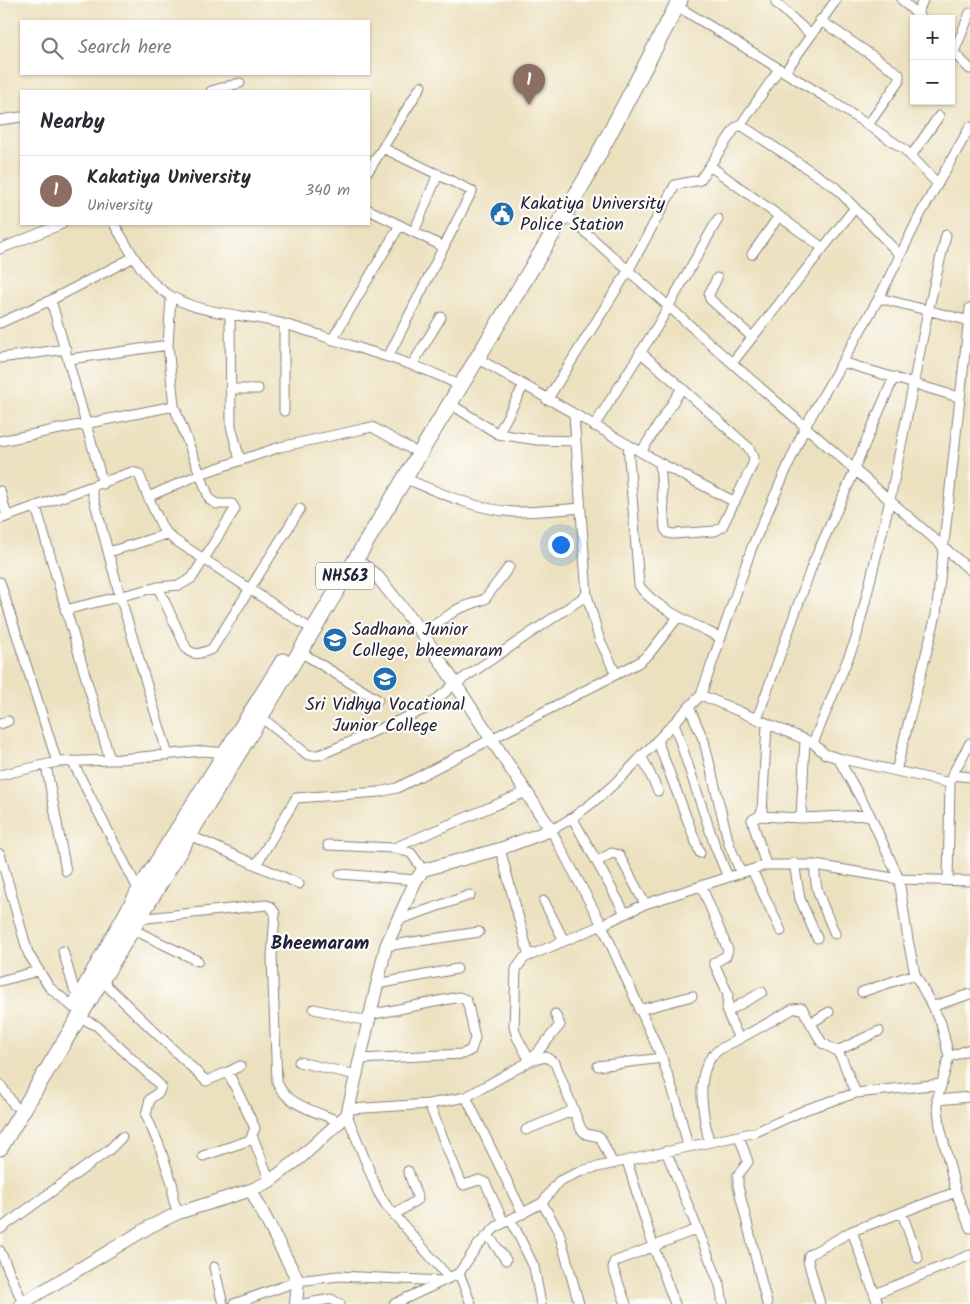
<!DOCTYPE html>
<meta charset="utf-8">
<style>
:root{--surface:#fff;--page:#f7f7f7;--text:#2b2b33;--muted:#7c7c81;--line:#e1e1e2;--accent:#1f6fb2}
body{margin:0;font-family:Kalam,sans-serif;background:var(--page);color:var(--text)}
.controls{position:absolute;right:15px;top:15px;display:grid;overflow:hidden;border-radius:0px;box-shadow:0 1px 4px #0004}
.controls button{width:45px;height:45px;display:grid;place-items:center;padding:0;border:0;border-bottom:1px solid var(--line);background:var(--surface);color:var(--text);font:25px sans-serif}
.you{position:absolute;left:560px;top:544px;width:18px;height:18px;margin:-12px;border:4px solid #fff;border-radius:50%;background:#1a73e8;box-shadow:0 0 0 8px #1a73e833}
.badge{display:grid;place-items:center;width:32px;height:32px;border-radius:50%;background:var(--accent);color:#fff;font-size:16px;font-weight:700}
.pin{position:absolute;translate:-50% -41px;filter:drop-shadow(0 1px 2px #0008)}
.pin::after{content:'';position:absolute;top:26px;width:18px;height:15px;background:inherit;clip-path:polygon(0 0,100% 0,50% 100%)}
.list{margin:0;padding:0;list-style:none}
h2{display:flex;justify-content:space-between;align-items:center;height:65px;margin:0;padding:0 20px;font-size:21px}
h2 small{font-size:16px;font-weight:400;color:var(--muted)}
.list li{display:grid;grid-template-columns:32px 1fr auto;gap:15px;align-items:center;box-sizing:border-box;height:70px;padding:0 20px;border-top:1px solid var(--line)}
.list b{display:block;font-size:19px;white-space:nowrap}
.list p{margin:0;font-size:16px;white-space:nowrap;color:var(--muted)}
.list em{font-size:16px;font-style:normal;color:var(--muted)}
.icon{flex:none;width:28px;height:28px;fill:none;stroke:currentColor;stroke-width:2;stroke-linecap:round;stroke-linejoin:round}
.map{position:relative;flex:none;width:970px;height:1304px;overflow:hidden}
.search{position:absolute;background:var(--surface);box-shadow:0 1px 4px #0004;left:20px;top:20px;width:350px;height:55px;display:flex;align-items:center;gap:12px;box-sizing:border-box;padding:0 18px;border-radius:0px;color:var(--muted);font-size:19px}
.panel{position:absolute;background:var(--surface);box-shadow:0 1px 4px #0004;left:20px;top:90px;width:350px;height:135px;border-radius:0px}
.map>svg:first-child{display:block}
</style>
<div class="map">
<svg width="970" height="1304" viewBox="0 0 970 1304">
<rect width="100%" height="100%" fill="#fdfcf7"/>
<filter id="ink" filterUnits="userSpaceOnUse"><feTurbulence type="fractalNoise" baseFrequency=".02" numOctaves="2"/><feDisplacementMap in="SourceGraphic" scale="10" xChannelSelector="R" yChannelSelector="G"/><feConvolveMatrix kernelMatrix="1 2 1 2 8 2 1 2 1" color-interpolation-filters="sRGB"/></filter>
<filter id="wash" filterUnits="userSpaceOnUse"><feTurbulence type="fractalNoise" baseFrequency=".0096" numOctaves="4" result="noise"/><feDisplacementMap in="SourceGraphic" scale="20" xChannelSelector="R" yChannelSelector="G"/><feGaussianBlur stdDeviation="1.12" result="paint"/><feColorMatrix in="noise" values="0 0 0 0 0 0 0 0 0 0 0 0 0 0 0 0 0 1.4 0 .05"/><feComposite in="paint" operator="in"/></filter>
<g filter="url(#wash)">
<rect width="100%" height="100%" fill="#ece1bf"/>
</g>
<g filter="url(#ink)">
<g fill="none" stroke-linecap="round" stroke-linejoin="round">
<defs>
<path id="street" d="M 902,0 L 922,19
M 776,3 L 811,35
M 677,6 L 827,98 L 904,149 L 937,183
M 917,14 L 923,0
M 820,20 L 899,74 L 899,81 L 868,125
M 951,50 L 970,69
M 954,52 L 970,13
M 785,72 L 836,0
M 211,91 L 240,83
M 0,120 L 21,117
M 740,126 L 779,69
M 383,148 L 472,191 L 388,357
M 911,156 L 939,116
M 710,166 L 779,216 L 752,254
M 369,170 L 421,86
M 369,210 L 444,247
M 565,214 L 732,363 L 970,570
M 779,216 L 823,248
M 114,224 C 127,245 143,277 163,291 C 196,315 239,313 276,322 C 302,328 327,338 353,346 C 389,358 426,367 460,386
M 414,232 L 438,174
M 0,249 L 62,224
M 717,278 L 709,294 L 710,299 L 752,337
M 879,298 L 970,321
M 51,300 L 103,484
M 230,315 L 231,426 L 240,460
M 0,323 L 51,300 L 134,257
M 284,325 L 284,411
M 332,340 L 400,225
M 640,352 L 682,388 L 641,452
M 0,358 L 66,349
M 477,358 L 660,463 L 735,502
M 70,359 L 168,345 L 171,297
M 842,362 L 958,397
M 732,363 L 854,209
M 412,365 L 441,317
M 230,389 L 258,389
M 547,400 L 628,271 L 675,185 L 700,180 L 736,127 L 740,126 L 744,127 L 835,187 L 900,255
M 449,403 L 498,434 L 524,385
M 574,415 L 587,595 L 599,638 L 616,674
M 594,426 L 658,325 L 718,219
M 498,434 L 537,440 L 575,441
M 0,441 L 174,406
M 628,445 L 639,585 C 651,606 699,627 721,638
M 660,463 L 665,529 L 668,533 L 673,534 L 715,531 L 722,527 L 753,464 L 754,457 L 748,447 L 682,388
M 854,469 L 894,377
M 404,478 C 438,492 476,510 514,512 C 536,512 558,510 579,508
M 91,488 L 120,596 L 168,755
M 0,491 L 7,516
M 148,497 L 163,529 L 173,539 L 305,625
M 36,507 L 110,760
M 0,519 L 132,472 L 139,474 L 148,497 L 200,474 L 280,447 L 358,430 L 372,427 L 411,449
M 109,552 L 167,534
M 0,582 L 57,762
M 158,587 L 180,585 L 192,578 L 235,509 L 232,504 L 217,504 L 210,500 L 174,406 L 168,345
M 65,610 L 158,587 L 186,648 C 193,657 202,653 212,649 L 300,509
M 422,633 L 458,609 L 485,599 L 509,567
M 299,651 L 378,700
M 689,707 L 704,741 L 729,844 L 741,873
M 261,717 L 308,755 L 318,755 L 327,752 L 425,709 L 455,684 L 587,595
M 757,719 L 813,563 L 855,470
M 674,723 L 715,846 L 728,877
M 0,724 L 8,721
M 657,740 L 700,853
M 805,740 L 801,818 L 870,815
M 813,743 L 856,639 L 890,500 L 928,311 L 946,235
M 641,755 L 658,791
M 838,758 L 870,815 L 899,879 L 908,940 L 915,974 L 941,1023 L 949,1057 L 937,1100 L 940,1126 L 956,1192 L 970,1228
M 72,761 L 139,891
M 46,765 L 66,871
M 896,771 L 936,615 L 970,308
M 0,775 L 57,762 L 110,760 L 203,751 L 228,753
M 952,775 L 970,777
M 950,783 L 838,758 L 825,754 L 813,743 L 701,695 L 752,547 L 806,425 L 879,298 L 921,213 L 970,127
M 759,816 L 762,811 L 767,724
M 573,819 L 625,913
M 189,835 L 299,884
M 328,845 L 394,848 L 411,853 L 423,870
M 394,848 L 526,792
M 500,849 L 529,956
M 0,854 L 28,953 L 49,987 L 73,1007
M 598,861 L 612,853 L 619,855 L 645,904
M 794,863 L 800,899 L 817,938
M 256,865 L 296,798 L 379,792 L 397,788 L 638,663 L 649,654 L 678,617
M 766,865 L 752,820 L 759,816 L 801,818
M 815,865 C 813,890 826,911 835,934
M 752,870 L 781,931
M 340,874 L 416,880
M 948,880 L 950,783 L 952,775 L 970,743
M 701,885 L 728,950 L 726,956 L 714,963 L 728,994 L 727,1012
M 544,901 L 564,941
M 138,919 L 266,905 L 270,906 L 275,913 L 272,957 L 277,1082 C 285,1105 320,1113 341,1122
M 398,920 L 470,895
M 132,929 L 198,961
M 386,946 L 479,932
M 63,951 L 74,989 L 80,996
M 101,980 L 206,1081 L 228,1072
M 0,981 L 38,971
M 377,984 L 457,969
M 862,992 L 915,974
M 934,1006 L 970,994
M 314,1009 L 367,1021
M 639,1010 L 692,996
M 79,1017 L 97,1026 L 161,1086 L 159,1092 L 150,1099 L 146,1115 L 159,1145 L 173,1186 L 173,1199 L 178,1213
M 811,1023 L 829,1012
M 739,1039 L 793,1009 L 802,1008 L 822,1043 L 837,1051 L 842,1059 L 856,1093
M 837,1051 L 879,1031
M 949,1057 L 970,1049
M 359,1059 L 463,1054 L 471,1050 L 475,1038 L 468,1005 L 466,1000 L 459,997 L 369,1015
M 530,1061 L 546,1057 L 555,1063 L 581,1129 L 586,1134 L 600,1137 L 613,1164
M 530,1061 L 560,1025 L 555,1014
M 299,1062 L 356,1075
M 240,1066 L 228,1072 L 255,1128 L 252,1135 L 270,1181
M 598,1066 L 662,1058
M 0,1084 L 14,1105
M 466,1097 L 523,1214
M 937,1100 L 970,1097
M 429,1104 L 461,1182 L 464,1185 L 479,1180 L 485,1182 L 504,1223
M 350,1109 L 429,1104 L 466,1097 L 530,1061 L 517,1037 L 514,1027 L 516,969 L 524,958 L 602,925 L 645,904 L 766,865 L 815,865 L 899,879 L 970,881
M 347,1115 L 378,1192 L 386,1205 L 449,1278
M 526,1130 L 574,1110
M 739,1136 L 748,1162 L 738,1175 L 738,1186 L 767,1304
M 709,1142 C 704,1117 694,1077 713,1055 C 720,1047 730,1044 739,1039 L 727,1012 L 762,992
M 688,1146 L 677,1103 L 662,1058 L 602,925 L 551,830 C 608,801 656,739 701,695
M 666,1151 L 720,1285 L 723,1304
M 203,1156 L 253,1139
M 627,1161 L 653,1245 L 675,1304
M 542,1203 L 559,1232 L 579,1304
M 902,1213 L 918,1258
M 394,1215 L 418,1199 L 408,1171
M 511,1220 L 534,1267 L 541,1304
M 0,1229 L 109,1150 L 122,1137
M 852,1231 L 878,1304
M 488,1235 L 506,1260
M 0,1251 L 23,1303
M 214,1267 L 223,1304
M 459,1273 L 471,1304
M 875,1294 L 970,1255
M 234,1304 L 298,1281 L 338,1276 L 443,1281 L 459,1273 L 478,1245 L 496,1227 L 542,1203 L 559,1181 L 584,1170 L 756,1132 L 807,1109 L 856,1093 L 941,1084
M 303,1304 L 331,1299 L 340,1304
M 394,1304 L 441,1282
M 626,1304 L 613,1268 L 614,1262 L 697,1229
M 820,1304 L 808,1261 L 809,1255 L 852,1231 L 956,1192"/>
<path id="secondary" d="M 251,1190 L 298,1281 L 296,1304
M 21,1304 L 151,1226 L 178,1213 L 251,1190 L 270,1181 L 300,1158 L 347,1115 L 386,946 L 416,880 L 423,870 L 500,849 L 551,830 L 422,633 L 377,576 L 355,559"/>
<path id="highway" d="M 75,1005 L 139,891 L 283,661
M 0,1148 L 585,180 L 680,0"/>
</defs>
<use href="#street" stroke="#87827d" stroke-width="11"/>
<use href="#secondary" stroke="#87827d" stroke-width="14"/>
<use href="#highway" stroke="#87827d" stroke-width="17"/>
<use href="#street" stroke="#fff" stroke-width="9"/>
<use href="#secondary" stroke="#fff" stroke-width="12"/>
<use href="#highway" stroke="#fff" stroke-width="15"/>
</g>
</g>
<defs>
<symbol id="civic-disc" viewBox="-11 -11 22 22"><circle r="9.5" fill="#1f6fb2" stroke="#fdfcf7"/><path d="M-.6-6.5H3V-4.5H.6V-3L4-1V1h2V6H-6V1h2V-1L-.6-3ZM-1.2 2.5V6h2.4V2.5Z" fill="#fff"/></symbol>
<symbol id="university-disc" viewBox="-11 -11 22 22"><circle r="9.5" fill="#1f6fb2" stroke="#fdfcf7"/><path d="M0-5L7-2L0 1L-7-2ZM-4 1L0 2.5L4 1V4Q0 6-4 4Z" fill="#fff"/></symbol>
</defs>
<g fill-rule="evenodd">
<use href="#civic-disc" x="488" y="200" width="28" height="28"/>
<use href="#university-disc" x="321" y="626" width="28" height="28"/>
<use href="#university-disc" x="371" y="665" width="28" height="28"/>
</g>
<g text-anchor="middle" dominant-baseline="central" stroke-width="4.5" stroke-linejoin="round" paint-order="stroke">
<rect fill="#fdfcf7" stroke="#646373" stroke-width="1" x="316" y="562.5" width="58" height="27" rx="4"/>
<g font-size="16" font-weight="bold" fill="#22223b">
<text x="345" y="576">NH563</text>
</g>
<g font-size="18" fill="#22223b" stroke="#fdfcf7" text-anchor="start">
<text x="520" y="204">Kakatiya University<tspan x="520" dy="21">Police Station</tspan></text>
<text x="352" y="630">Sadhana Junior<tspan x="352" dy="21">College, bheemaram</tspan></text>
<text x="385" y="705" text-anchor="middle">Sri Vidhya Vocational<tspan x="385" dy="21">Junior College</tspan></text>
</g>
<g font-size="19" font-weight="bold" fill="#22223b" stroke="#fdfcf7">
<text x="320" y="944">Bheemaram</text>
</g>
</g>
</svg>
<div class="controls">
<button>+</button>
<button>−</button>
</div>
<div class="you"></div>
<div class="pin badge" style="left:529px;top:105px;background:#8d6e63">1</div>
<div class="search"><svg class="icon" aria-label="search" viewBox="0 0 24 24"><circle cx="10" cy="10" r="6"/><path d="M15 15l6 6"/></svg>Search here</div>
<section class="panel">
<h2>Nearby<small></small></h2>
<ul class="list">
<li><span class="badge" style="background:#8d6e63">1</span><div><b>Kakatiya University</b><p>University</p></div><em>340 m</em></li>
</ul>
</section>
</div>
